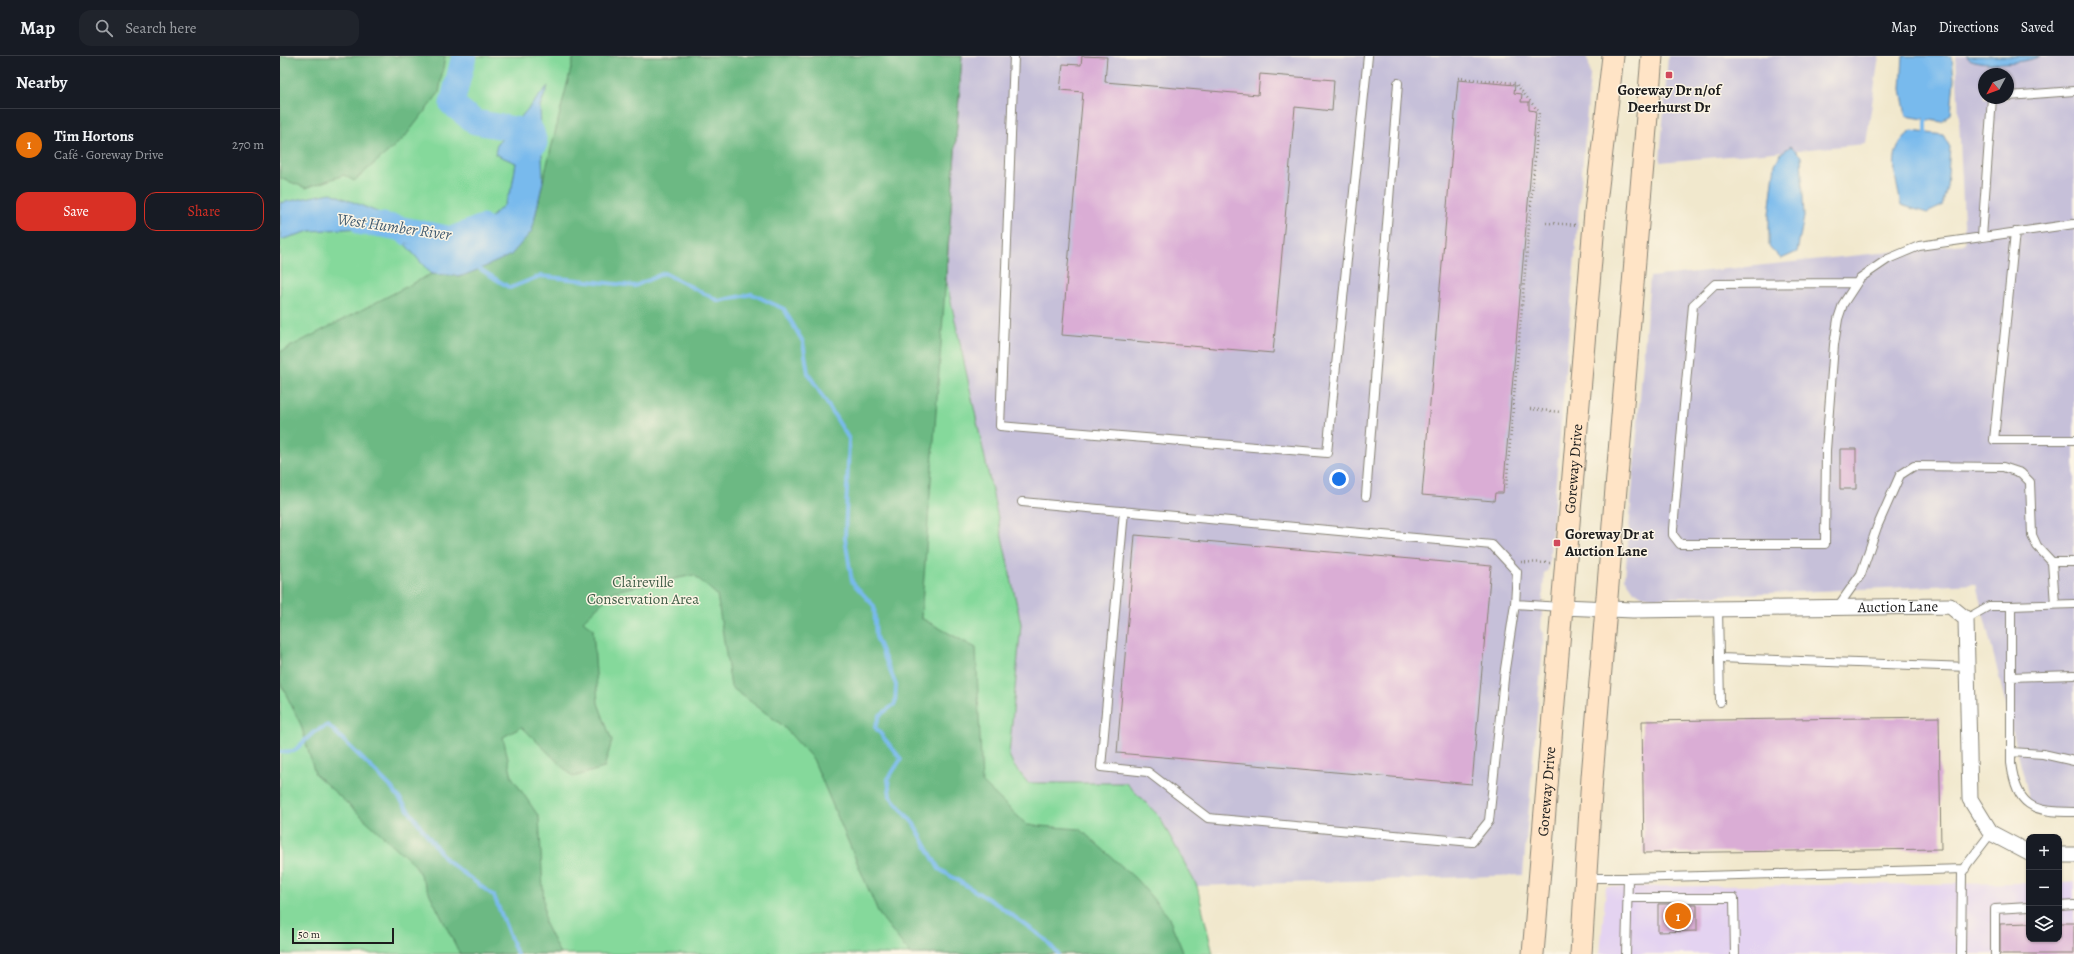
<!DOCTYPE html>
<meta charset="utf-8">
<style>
:root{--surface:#171b24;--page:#20242c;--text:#f1f3f6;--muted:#9ea1a6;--line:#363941;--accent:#d93025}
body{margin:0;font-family:Alegreya,serif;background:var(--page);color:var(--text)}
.controls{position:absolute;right:12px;bottom:12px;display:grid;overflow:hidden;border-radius:8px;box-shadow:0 1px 3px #0004}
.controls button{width:36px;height:36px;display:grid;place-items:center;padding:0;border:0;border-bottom:1px solid var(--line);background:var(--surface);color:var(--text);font:20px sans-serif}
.compass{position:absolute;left:1698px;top:12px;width:36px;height:36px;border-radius:50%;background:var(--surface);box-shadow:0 1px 3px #0004;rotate:229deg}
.scale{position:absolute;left:12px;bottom:10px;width:102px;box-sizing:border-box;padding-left:4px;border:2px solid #1c1c1c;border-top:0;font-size:11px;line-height:14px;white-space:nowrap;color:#1c1c1c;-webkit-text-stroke:3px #fcf5e5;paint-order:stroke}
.you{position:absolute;left:1059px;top:423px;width:14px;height:14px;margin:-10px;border:3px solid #fff;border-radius:50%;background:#1a73e8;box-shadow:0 0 0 6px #1a73e833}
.badge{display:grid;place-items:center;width:26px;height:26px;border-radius:50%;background:var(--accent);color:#fff;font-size:13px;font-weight:700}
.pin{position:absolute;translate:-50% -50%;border:2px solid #fff;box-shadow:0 1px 4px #0006}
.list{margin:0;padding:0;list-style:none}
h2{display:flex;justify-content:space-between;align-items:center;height:52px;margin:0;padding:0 16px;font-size:17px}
h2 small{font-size:13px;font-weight:400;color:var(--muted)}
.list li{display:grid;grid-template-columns:26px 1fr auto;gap:12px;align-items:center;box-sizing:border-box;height:72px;padding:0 16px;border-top:1px solid var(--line)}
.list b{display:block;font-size:15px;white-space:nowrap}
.list p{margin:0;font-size:13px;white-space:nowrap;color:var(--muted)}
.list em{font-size:13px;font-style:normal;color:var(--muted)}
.actions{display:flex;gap:8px;padding:12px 16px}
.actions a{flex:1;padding:9px 0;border:1px solid var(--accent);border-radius:12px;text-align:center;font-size:14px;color:var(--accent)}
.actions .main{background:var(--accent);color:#fff}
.icon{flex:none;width:22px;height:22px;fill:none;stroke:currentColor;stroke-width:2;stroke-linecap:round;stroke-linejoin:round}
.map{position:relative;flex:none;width:1794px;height:898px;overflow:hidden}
header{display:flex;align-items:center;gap:24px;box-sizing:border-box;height:56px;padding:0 20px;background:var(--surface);border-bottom:1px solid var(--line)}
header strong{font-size:19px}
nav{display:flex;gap:22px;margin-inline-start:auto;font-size:14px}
.search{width:280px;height:36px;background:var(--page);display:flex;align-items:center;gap:10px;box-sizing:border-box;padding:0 14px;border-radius:12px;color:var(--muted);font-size:15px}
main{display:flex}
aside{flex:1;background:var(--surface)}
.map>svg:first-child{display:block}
</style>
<header>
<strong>Map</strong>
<div class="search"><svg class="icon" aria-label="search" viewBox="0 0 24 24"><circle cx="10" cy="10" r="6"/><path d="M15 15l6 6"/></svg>Search here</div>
<nav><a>Map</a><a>Directions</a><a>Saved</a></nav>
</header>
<main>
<aside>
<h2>Nearby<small></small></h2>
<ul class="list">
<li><span class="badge" style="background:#e8710a">1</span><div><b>Tim Hortons</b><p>Café · Goreway Drive</p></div><em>270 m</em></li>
</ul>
<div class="actions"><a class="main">Save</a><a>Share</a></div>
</aside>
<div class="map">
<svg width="1794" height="898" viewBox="0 0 1794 898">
<rect width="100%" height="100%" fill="#fcf5e5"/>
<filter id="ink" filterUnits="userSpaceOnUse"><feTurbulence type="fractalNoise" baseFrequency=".025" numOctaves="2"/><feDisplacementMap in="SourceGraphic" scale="8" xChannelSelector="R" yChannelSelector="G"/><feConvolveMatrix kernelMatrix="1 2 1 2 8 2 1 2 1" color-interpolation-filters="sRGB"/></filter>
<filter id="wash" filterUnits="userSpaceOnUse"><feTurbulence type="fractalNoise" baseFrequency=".012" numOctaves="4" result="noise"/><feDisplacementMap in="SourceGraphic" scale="16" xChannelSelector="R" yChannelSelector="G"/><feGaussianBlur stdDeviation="0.9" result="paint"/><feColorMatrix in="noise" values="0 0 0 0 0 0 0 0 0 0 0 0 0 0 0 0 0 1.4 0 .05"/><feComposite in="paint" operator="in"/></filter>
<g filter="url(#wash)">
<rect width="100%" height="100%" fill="#f1e8cd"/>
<path fill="#e4d3f1" d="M 1794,826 L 1794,898 L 1320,898 L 1326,831 L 1749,827 L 1749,883 L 1779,883 L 1779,827 Z"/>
<path fill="#c6c0d9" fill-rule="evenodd" d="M 682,0 L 1306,0 L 1309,8 L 1310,20 L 1269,509 L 1268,514 L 1264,517 L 1261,575 L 1264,577 L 1243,819 L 917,830 L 879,760 L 846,727 L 748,727 L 734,710 L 729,699 L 741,567 L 666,223 Z
M 1388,0 L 1599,0 L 1586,88 L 1380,106 Z
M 1676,0 L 1794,0 L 1794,755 L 1752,754 L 1696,528 L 1377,542 L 1360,539 L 1354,535 L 1345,522 L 1370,221 L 1685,188 ZM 1704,18 L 1728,18 L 1728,42 L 1704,42 Z"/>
<path fill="#85d99b" stroke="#507a5c" d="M 0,0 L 682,0 L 666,223 L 741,568 L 729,699 L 734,710 L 748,727 L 846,727 L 879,760 L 917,830 L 933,898 L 0,898 Z"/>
<path fill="#6cb983" stroke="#446a50" d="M 0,0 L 165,0 L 159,37 L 124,82 L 74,125 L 64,119 L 26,132 L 0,122 Z
M 294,0 L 682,0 L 641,562 L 696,592 L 702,726 L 747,769 L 800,773 L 856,823 L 888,860 L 904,898 L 630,898 L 599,858 L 533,703 L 502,669 L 451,631 L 437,539 L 414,519 L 334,535 L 303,565 L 313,573 L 318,647 L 332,685 L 324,712 L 293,721 L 242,671 L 223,681 L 232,721 L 259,761 L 265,868 L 280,898 L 180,898 L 135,809 L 35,718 L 21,669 L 0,626 L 0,296 L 151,218 L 182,220 L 252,175 L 263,125 Z"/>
<path fill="#78baed" stroke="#4a6b84" d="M 1623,0 L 1672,0 L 1674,23 L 1671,58 L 1662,66 L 1626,60 L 1621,33 Z
M 1686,0 L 1760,0 C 1748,7 1694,12 1686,0 Z
M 268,30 L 260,50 L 263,125 L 252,175 L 231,199 L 200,213 L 182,220 L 151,218 L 124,187 L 168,185 L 204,168 L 224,149 L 232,131 L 236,107 L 215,98 L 217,88 Z
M 1632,75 L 1663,79 L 1670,91 L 1667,131 L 1662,150 L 1647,157 L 1621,149 C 1616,122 1605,92 1632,75 Z
M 1511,90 L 1521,100 L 1524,161 L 1517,196 L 1501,203 L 1489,190 L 1489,158 L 1495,108 L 1501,97 Z
M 51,137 L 102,158 L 119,174 L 117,182 L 83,172 L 30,175 L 0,184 L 0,147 Z"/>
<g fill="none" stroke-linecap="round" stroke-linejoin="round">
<path stroke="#78baed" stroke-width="4" d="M 1646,82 L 1646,59
M 117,182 L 124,187
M 200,213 L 230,232 L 260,220 L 355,230 L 384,217 L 439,245 L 472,238 L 504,253 L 523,286 L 528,317 L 569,383 L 565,482 L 572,526 L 594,550 L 596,581 L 616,629 L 615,648 L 600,659 L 595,671 L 621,703 L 608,723 L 610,740 L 634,768 L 659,813 L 718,849 L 765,883 L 778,898
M 0,696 L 14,695 L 34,676 L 48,669 L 111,731 L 166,804 L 214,840 L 237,898"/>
<path stroke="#78baed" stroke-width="25" d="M 184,0 L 172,48 L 195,66 L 252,76 L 255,87
M 83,167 L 103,169 L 172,183 L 203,171"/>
</g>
<g id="blocks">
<path fill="#daadd5" d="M 802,0 L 827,1 L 825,26 L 978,39 L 980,18 L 1054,24 L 1052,55 L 1015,51 L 993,297 L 782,279 L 803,36 L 780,34 L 783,8 L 801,9 Z
M 1178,24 L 1235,29 L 1234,37 L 1242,38 L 1241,46 L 1249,46 L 1249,54 L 1256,55 L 1223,437 L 1215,437 L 1214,445 L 1142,439 Z
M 1560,393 L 1576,393 L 1576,433 L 1560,433 Z
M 855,479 L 1211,510 L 1192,728 L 837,697 Z
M 1659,661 L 1661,793 L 1364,797 L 1362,665 Z
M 1378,848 L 1417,848 L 1417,875 L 1378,876 Z
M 1749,867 L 1749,883 L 1779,883 L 1779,867 L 1794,867 L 1794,898 L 1720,898 L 1720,868 Z"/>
</g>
</g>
<g filter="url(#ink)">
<use href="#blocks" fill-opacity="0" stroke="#868274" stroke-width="1"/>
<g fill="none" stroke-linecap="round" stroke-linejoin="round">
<defs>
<path id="lane" d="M 734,0 L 720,370 L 1047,397 L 1088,0
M 1728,40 L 1794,35
M 1735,176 L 1714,384 L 1794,384
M 1702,181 L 1712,42
M 1576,227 L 1435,228 L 1413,249 L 1393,473 L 1393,479 L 1400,488 L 1545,488 L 1546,394 L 1554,289 L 1558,263 L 1563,248 L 1580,222 L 1608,203 L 1639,190 L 1794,168
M 1086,440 L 1118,27
M 742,446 L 1212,489 L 1237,516 L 1235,548 L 1281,551
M 844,455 L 821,711 L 868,716 L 928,762 L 1192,786 L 1209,765 L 1225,613 L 1235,548
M 1772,506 L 1794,506
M 1731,550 L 1794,548
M 1557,552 L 1581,518 L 1597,471 L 1620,419 L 1634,410 L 1723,411 L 1741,417 L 1750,426 L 1752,479 L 1757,490 L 1772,506 L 1775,548
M 1438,554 L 1440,646
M 1686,563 L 1709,550 L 1731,550 L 1731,707 C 1737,751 1752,756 1794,756
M 1439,602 L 1689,611
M 1731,621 L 1794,619
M 1731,696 L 1763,698 L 1794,705
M 1307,822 L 1348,822 L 1346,898
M 1348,822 L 1685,813
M 1347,842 L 1454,842 L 1455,898
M 1779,850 L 1794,849
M 1681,898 L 1682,817 L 1688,807 L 1711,777
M 1715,898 L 1715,853 L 1749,851"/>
<g id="street">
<path id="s1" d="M 1283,551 L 1353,554 L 1670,550 L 1686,563 L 1690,743 L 1711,777 L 1749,797"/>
<path d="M 1779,799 L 1794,799"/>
</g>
<g id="secondary">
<path id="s2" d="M 1253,898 L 1315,156 L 1333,0"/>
<path d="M 1301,898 L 1312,721 L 1372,0"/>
</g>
</defs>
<use href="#lane" stroke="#868274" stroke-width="10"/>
<use href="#street" stroke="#868274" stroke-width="17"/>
<use href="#secondary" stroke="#868274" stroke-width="23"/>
<path stroke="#868274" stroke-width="2.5" stroke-dasharray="1 3" stroke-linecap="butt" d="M 1178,22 L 1235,27 L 1259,56 L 1226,432
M 1266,167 L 1298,169
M 1250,353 L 1281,356
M 1241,506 L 1270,507"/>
<use href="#lane" stroke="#fff" stroke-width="8"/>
<use href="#street" stroke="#fff" stroke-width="15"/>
<use href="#secondary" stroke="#ffe4c6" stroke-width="21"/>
</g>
</g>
<g fill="#d1495b" stroke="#fcf5e5" stroke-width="1.5">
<rect x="1385" y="15" width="8" height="8" rx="2"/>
<rect x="1273" y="483" width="8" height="8" rx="2"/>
</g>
<g text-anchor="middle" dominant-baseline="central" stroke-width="3" stroke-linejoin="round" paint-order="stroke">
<g font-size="15" font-weight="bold" fill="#1c1c1c" stroke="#fcf5e5">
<text x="1389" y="34">Goreway Dr n/of<tspan x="1389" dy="17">Deerhurst Dr</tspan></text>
<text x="1285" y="478" text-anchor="start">Goreway Dr at<tspan x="1285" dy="17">Auction Lane</tspan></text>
</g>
<g font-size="15" fill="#1c1c1c" stroke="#fcf5e5">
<text stroke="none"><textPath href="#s2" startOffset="487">Goreway Drive</textPath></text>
<text stroke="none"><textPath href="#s1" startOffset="335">Auction Lane</textPath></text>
<text stroke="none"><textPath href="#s2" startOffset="163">Goreway Drive</textPath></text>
</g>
<g font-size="15" fill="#415e48" stroke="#fcf5e5">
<text x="363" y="526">Claireville<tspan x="363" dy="17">Conservation Area</tspan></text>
</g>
<g font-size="16" font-style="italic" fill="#415b70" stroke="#fcf5e5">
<text transform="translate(114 171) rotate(8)">West Humber River</text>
</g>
</g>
</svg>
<div class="controls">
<button>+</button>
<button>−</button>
<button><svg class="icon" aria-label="layers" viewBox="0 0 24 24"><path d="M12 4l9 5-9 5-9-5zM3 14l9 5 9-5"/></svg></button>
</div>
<svg class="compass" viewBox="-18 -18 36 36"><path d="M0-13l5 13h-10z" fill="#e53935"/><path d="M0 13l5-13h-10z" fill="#9ea1a6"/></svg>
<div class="scale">50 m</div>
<div class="you"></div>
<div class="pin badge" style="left:1398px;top:860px;background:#e8710a">1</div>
</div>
</main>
